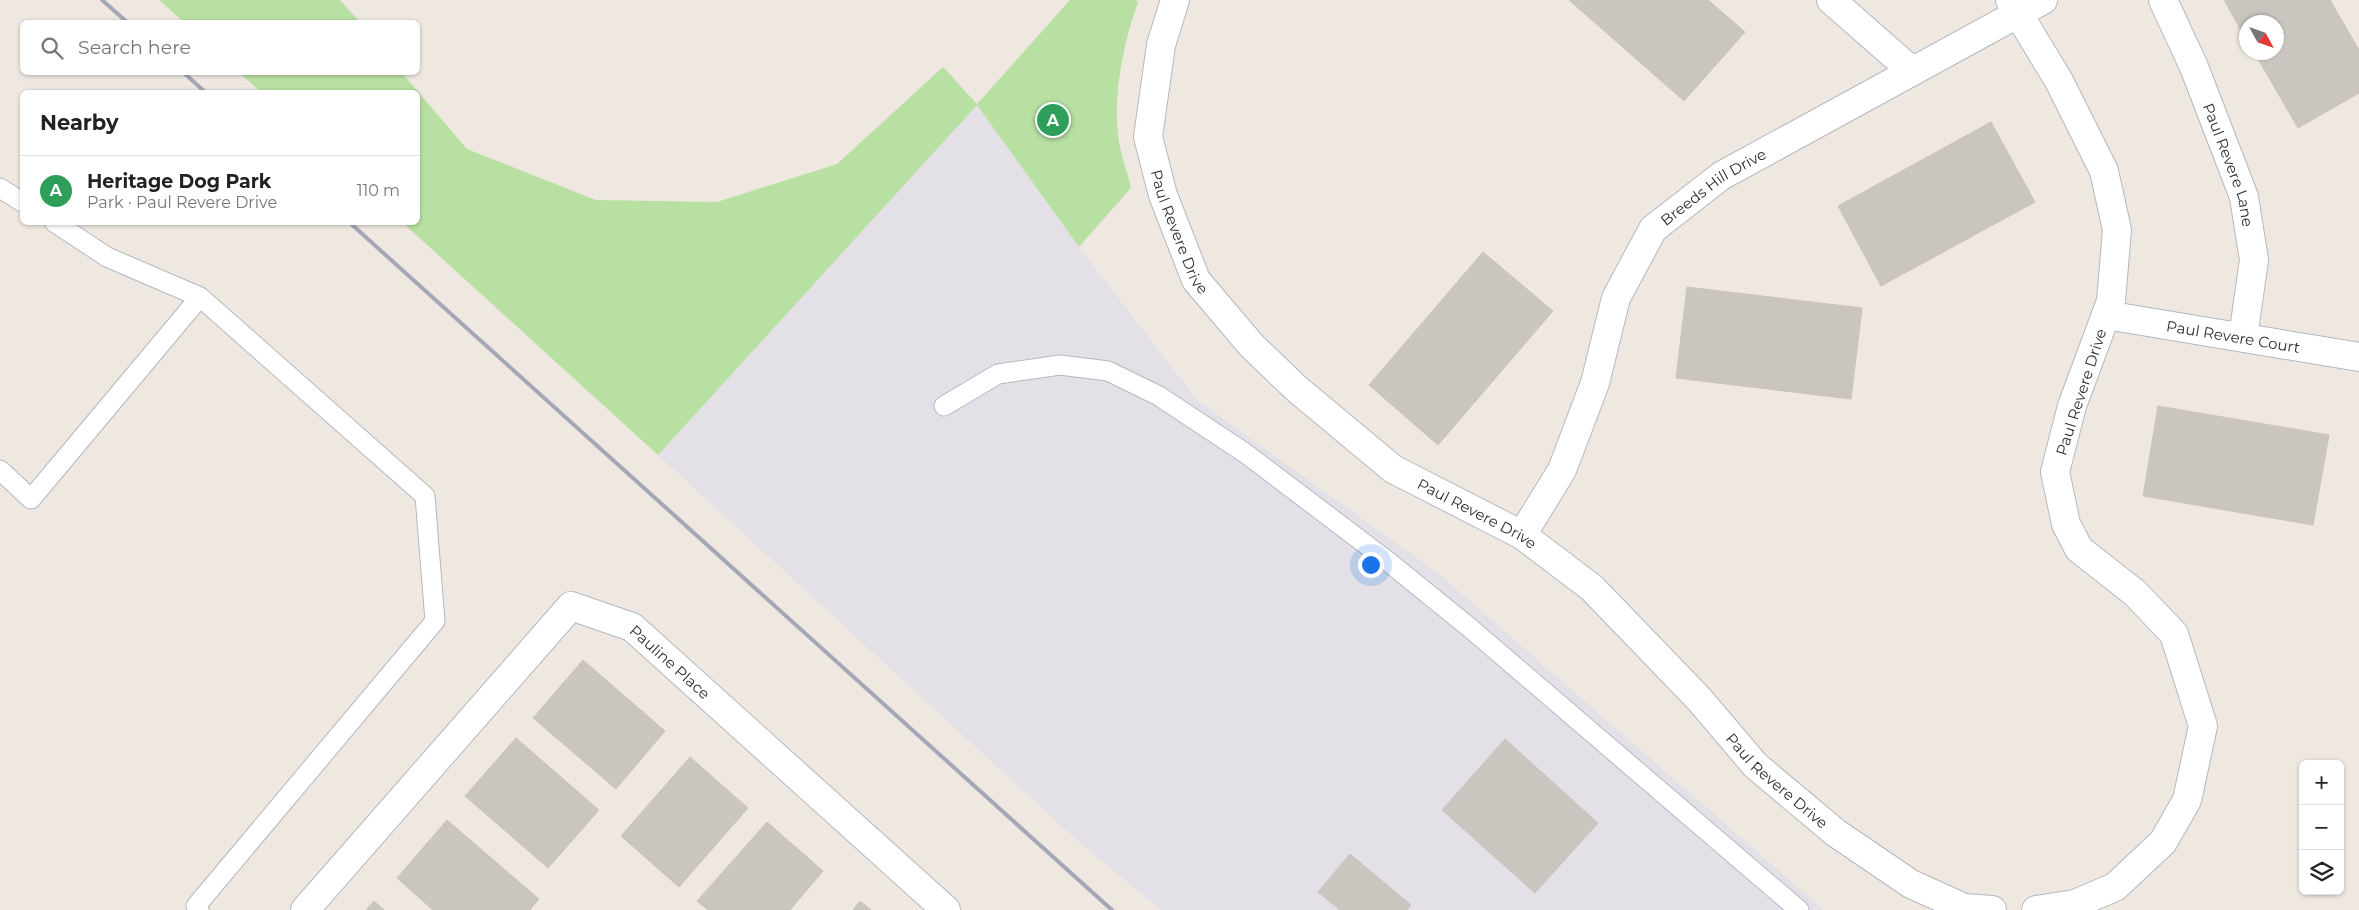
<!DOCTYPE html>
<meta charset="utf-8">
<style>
:root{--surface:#fff;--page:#f2f2f2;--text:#222;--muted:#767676;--line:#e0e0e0;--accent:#0b8043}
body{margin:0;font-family:Montserrat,sans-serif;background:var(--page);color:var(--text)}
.controls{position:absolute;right:15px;bottom:15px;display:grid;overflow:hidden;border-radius:8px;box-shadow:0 1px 4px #0004}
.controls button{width:45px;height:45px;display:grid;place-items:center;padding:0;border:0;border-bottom:1px solid var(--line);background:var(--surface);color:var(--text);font:25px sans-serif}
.compass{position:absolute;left:2239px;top:15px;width:45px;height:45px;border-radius:50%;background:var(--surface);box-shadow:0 1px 4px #0004;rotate:130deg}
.you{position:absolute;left:1370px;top:564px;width:18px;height:18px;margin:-12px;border:4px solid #fff;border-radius:50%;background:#1a73e8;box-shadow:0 0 0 8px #1a73e833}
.badge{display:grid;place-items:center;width:32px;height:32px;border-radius:50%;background:var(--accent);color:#fff;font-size:16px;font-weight:700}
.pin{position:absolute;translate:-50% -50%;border:2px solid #fff;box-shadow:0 1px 5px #0006}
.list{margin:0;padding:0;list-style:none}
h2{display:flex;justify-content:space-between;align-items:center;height:65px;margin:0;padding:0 20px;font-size:21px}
h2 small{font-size:16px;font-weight:400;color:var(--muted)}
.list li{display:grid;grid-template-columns:32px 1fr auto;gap:15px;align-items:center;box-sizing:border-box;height:70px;padding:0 20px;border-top:1px solid var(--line)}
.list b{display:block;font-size:19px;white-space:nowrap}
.list p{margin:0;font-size:16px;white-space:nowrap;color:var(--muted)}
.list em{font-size:16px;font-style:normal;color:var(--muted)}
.icon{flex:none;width:28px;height:28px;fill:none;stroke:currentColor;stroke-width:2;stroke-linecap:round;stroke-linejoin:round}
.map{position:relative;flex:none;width:2359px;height:910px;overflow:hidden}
.search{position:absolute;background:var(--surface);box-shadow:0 1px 4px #0004;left:20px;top:20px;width:400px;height:55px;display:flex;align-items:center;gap:12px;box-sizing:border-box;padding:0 18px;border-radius:8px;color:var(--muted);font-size:19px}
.panel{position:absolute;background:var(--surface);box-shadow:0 1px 4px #0004;left:20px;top:90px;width:400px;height:135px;border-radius:8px}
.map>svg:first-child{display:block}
</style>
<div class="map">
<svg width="2359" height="910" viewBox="0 0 2359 910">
<rect width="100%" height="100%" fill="#eee8e1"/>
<path fill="#e3e1e7" d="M 977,104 L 1079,247 L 1197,400 L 1438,573 L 1824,910 L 1161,910 L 1080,843 L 658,455 Z"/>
<path fill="#b8e0a2" d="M 159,0 L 340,0 L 360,22 L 184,22 Z
M 1070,0 L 1136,0 L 1138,2 C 1124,42 1113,92 1118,135 C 1120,153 1127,171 1131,188 L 1079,247 L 977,105 L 658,455 L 403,223 L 418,222 L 418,92 L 261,92 L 239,73 L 402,73 L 467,149 L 596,200 L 717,202 L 837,164 L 943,67 L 977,104 Z"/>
<path fill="#cac6bf" stroke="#c9c4bb" d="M 1569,0 L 1708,0 L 1745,32 L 1684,101 Z
M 2224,0 L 2330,0 L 2359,50 L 2359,93 L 2298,128 L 2254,52 L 2276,52 L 2276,22 L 2246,22 L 2246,39 Z
M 1991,122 L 2035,202 L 1881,286 L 1838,206 Z
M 1483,252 L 1553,311 L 1438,445 L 1369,385 Z
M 1687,287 L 1862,308 L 1851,399 L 1676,378 Z
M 2158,406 L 2329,435 L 2313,525 L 2143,496 Z
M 583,660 L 665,731 L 616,789 L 533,718 Z
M 516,738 L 599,810 L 548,868 L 465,796 Z
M 1505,739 L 1598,823 L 1535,893 L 1442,810 Z
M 690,757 L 748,808 L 679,887 L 621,836 Z
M 447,820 L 539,899 L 530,910 L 433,910 L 397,878 Z
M 767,822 L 823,871 L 790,910 L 708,910 L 697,901 Z
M 1350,854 L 1411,905 L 1407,910 L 1340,910 L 1318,892 Z
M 374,901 L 384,910 L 366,910 Z
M 860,901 L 871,910 L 853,910 Z"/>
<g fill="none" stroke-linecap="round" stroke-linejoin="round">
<defs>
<path id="lane" d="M 0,188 L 22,202
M 54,222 L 107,257 L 200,297 L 425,496 L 435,621 L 196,906 L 199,910
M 944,406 L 998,374 L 1060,365 L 1108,371 L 1159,396 L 1245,453 L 1385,559 L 1470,628 L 1799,910
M 0,470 L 31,499 L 200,297"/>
<g id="street">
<path id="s1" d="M 1175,0 L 1161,45 L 1148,137 L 1163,195 L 1196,280 L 1252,346 L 1297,389 L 1393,469 L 1522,535 L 1592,588 L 1699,699 L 1756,766 L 1836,833 L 1911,884 L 1964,908 L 1992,910"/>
<path d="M 1831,0 L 1912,71"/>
<path d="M 2010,0 L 2059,81 L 2104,171 L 2117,230 L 2111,301 L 2072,406 L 2055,472 L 2066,524 L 2079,549 L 2135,593 L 2174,634 L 2203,726 L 2187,800 L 2163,842 L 2115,887 L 2075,904 L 2036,910"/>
<path id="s2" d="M 2163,0 L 2194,67 L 2244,197 L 2254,260 L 2243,337"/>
<path id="s3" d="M 2106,315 L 2359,357"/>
<path id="s4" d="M 1522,535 L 1562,470 L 1595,383 L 1616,298 L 1653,229 L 1721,176 L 2043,0"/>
<path id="s5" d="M 305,910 L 571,606 L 632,627 L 946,910"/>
</g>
</defs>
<use href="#lane" stroke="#b5b7c0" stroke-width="21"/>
<use href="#street" stroke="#b5b7c0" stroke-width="30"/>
<use href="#lane" stroke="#fff" stroke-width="19"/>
<use href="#street" stroke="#fff" stroke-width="28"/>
<path stroke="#a4a7b6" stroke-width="4" d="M 102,0 L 127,22
M 183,72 L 205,92
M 349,222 L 1112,910"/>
</g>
<g text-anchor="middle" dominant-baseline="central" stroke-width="4" stroke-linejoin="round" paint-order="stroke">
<g font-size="15" fill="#2e2e2e" stroke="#fff">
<text stroke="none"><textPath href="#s2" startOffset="178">Paul Revere Lane</textPath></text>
<text stroke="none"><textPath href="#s4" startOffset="409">Breeds Hill Drive</textPath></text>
<text stroke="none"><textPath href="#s1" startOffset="240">Paul Revere Drive</textPath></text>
<text stroke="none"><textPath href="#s3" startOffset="129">Paul Revere Court</textPath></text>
<text transform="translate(2081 392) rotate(-72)">Paul Revere Drive</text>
<text stroke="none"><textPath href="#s1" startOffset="660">Paul Revere Drive</textPath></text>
<text stroke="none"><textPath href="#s5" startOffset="520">Pauline Place</textPath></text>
<text stroke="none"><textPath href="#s1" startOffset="1065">Paul Revere Drive</textPath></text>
</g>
</g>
</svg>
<div class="controls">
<button>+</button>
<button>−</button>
<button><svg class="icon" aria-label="layers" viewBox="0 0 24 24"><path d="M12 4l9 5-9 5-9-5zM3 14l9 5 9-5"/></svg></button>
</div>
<svg class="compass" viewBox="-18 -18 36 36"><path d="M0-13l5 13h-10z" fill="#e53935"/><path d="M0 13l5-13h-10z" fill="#767676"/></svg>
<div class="you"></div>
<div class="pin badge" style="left:1053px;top:120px;background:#2e9e5b">A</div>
<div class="search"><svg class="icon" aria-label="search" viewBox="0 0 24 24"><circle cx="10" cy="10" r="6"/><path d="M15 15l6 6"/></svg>Search here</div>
<section class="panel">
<h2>Nearby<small></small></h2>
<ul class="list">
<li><span class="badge" style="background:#2e9e5b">A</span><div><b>Heritage Dog Park</b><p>Park · Paul Revere Drive</p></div><em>110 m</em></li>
</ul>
</section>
</div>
